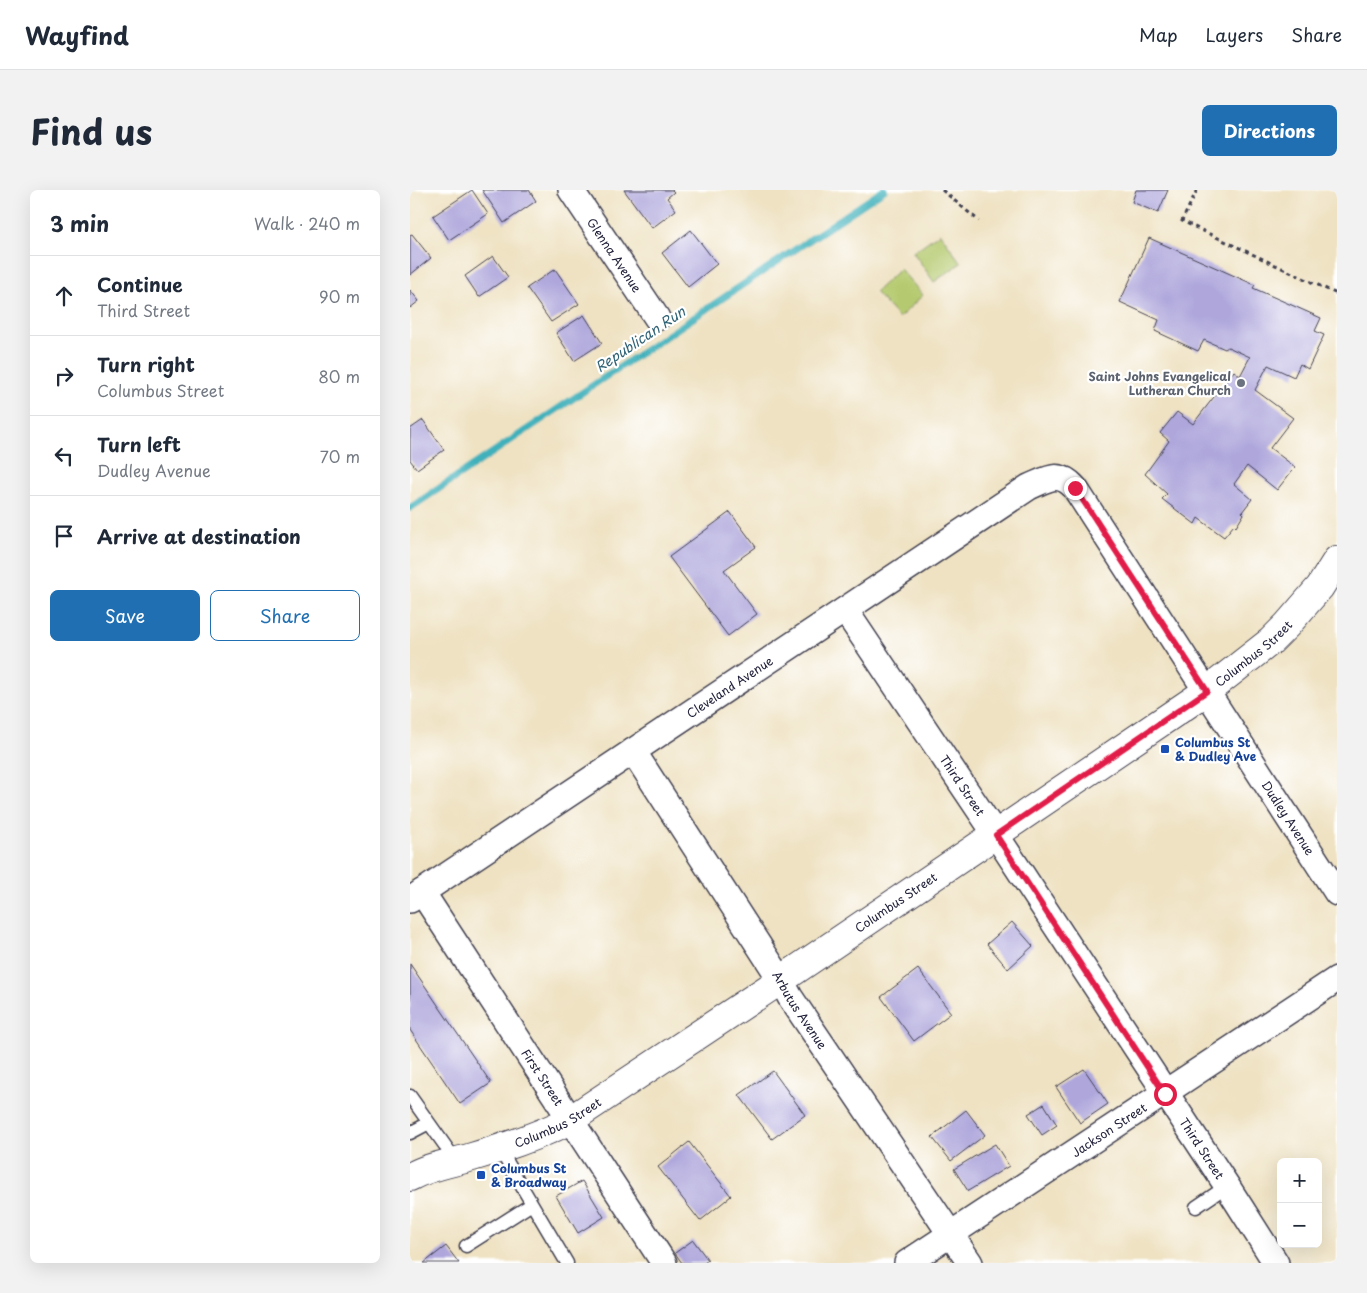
<!DOCTYPE html>
<meta charset="utf-8">
<style>
:root{--surface:#fff;--page:#f2f2f3;--text:#1f2937;--muted:#747a83;--line:#e0e1e3;--accent:#1f6fb2}
body{margin:0;font-family:"Playpen Sans",sans-serif;background:var(--page);color:var(--text)}
.controls{position:absolute;right:15px;bottom:15px;display:grid;overflow:hidden;border-radius:8px;box-shadow:0 5px 20px #0002}
.controls button{width:45px;height:45px;display:grid;place-items:center;padding:0;border:0;border-bottom:1px solid var(--line);background:var(--surface);color:var(--text);font:25px sans-serif}
.stop{position:absolute;width:15px;height:15px;margin:-11px;border:4px solid #e11d48;border-radius:50%;background:#fff}
.stop.end{background:#e11d48;border-color:#fff;box-shadow:0 1px 5px #0008}
.list{margin:0;padding:0;list-style:none}
h2{display:flex;justify-content:space-between;align-items:center;height:65px;margin:0;padding:0 20px;font-size:21px}
h2 small{font-size:16px;font-weight:400;color:var(--muted)}
.list li{display:grid;grid-template-columns:32px 1fr auto;gap:15px;align-items:center;box-sizing:border-box;height:80px;padding:0 20px;border-top:1px solid var(--line)}
.list b{display:block;font-size:19px;white-space:nowrap}
.list p{margin:0;font-size:16px;white-space:nowrap;color:var(--muted)}
.list em{font-size:16px;font-style:normal;color:var(--muted)}
.actions{display:flex;gap:10px;padding:15px 20px}
.actions a{flex:1;padding:11px 0;border:1px solid var(--accent);border-radius:8px;text-align:center;font-size:18px;color:var(--accent)}
.actions .main{background:var(--accent);color:#fff}
.icon{flex:none;width:28px;height:28px;fill:none;stroke:currentColor;stroke-width:2;stroke-linecap:round;stroke-linejoin:round}
.map{position:relative;flex:none;width:927px;height:1073px;overflow:hidden;border-radius:8px}
header{display:flex;align-items:center;gap:30px;box-sizing:border-box;height:70px;padding:0 25px;background:var(--surface);border-bottom:1px solid var(--line)}
header strong{font-size:24px}
nav{display:flex;gap:28px;margin-inline-start:auto;font-size:18px}
.intro{display:flex;align-items:center;justify-content:space-between;box-sizing:border-box;height:120px;padding:0 30px}
h1{margin:0;font-size:35px}
.button{padding:12px 22px;border-radius:8px;background:var(--accent);color:#fff;font-size:18px;font-weight:700}
main{display:flex;gap:30px;padding:0 30px}
aside{flex:1;background:var(--surface);border-radius:8px;box-shadow:0 5px 20px #0002}
.map>svg:first-child{display:block}
</style>
<header>
<strong>Wayfind</strong>
<nav><a>Map</a><a>Layers</a><a>Share</a></nav>
</header>
<div class="intro"><h1>Find us</h1><a class="button">Directions</a></div>
<main>
<aside>
<h2>3 min<small>Walk · 240 m</small></h2>
<ul class="list">
<li><svg class="icon" aria-label="ahead" viewBox="0 0 24 24"><path d="M12 20V5M6 11l6-6 6 6"/></svg><div><b>Continue</b><p>Third Street</p></div><em>90 m</em></li>
<li><svg class="icon" aria-label="right" viewBox="0 0 24 24"><path d="M7 20v-9h11M14 6l5 5-5 5"/></svg><div><b>Turn right</b><p>Columbus Street</p></div><em>80 m</em></li>
<li><svg class="icon" aria-label="left" viewBox="0 0 24 24"><path d="M17 20v-9H6M10 6l-5 5 5 5"/></svg><div><b>Turn left</b><p>Dudley Avenue</p></div><em>70 m</em></li>
<li><svg class="icon" aria-label="arrive" viewBox="0 0 24 24"><path d="M6 21V4h12l-3 4 3 4H6"/></svg><div><b>Arrive at destination</b></div></li>
</ul>
<div class="actions"><a class="main">Save</a><a>Share</a></div>
</aside>
<div class="map">
<svg width="927" height="1073" viewBox="0 0 927 1073">
<rect width="100%" height="100%" fill="#fff"/>
<filter id="ink" filterUnits="userSpaceOnUse"><feTurbulence type="fractalNoise" baseFrequency=".02" numOctaves="2"/><feDisplacementMap in="SourceGraphic" scale="10" xChannelSelector="R" yChannelSelector="G"/><feConvolveMatrix kernelMatrix="1 2 1 2 8 2 1 2 1" color-interpolation-filters="sRGB"/></filter>
<filter id="wash" filterUnits="userSpaceOnUse"><feTurbulence type="fractalNoise" baseFrequency=".0096" numOctaves="4" result="noise"/><feDisplacementMap in="SourceGraphic" scale="20" xChannelSelector="R" yChannelSelector="G"/><feGaussianBlur stdDeviation="1.12" result="paint"/><feColorMatrix in="noise" values="0 0 0 0 0 0 0 0 0 0 0 0 0 0 0 0 0 1.4 0 .05"/><feComposite in="paint" operator="in"/></filter>
<g filter="url(#wash)">
<rect width="100%" height="100%" fill="#efe2c2"/>
<path fill="#b5ca6f" stroke="#6c7655" d="M 530,43 L 551,73 L 524,92 L 503,62 Z
M 490,79 L 513,105 L 489,128 L 465,102 Z"/>
<g fill="none" stroke-linecap="round" stroke-linejoin="round">
<path stroke="#41b1bb" stroke-width="7" d="M 0,318 L 474,0"/>
</g>
<g id="blocks">
<path fill="#afa7dc" d="M 62,0 L 78,24 L 39,50 L 23,26 Z
M 72,0 L 119,0 L 126,11 L 94,33 Z
M 214,0 L 262,0 L 264,2 L 257,8 L 266,20 L 242,38 Z
M 726,0 L 758,0 L 748,23 L 722,12 Z
M 281,40 L 307,74 L 278,97 L 252,63 Z
M 2,44 L 21,68 L 0,85 L 0,45 Z
M 739,48 L 845,95 L 843,98 L 911,128 L 905,141 L 914,145 L 898,179 L 890,174 L 884,187 L 858,175 L 845,200 L 883,228 L 860,258 L 885,277 L 867,300 L 837,276 L 824,294 L 842,309 L 832,322 L 834,324 L 826,337 L 824,335 L 814,347 L 788,328 L 785,334 L 752,309 L 757,304 L 735,284 L 759,251 L 750,243 L 767,222 L 783,234 L 824,181 L 830,186 L 840,167 L 818,157 L 815,159 L 794,150 L 788,161 L 745,141 L 749,130 L 710,112 Z
M 83,66 L 98,87 L 69,107 L 55,86 Z
M 145,79 L 169,114 L 141,132 L 117,98 Z
M 0,100 L 9,111 L 0,118 Z
M 174,125 L 192,153 L 164,171 L 146,143 Z
M 13,230 L 34,260 L 7,279 L 0,270 L 0,239 Z
M 320,322 L 346,357 L 314,380 L 347,424 L 318,446 L 259,367 Z
M 602,732 L 623,756 L 598,779 L 577,754 Z
M 0,774 L 81,893 L 50,914 L 0,840 Z
M 508,779 L 541,823 L 504,851 L 471,807 Z
M 674,879 L 698,914 L 670,933 L 646,897 Z
M 363,881 L 395,925 L 362,949 L 329,905 Z
M 634,914 L 647,935 L 632,945 L 618,924 Z
M 556,920 L 575,945 L 541,971 L 522,947 Z
M 279,952 L 321,1006 L 290,1031 L 248,977 Z
M 585,954 L 599,976 L 558,1001 L 544,979 Z
M 172,991 L 194,1027 L 168,1043 L 146,1006 Z
M 283,1050 L 298,1070 L 294,1073 L 272,1073 L 265,1063 Z
M 36,1056 L 49,1073 L 14,1073 Z"/>
</g>
</g>
<g filter="url(#ink)">
<use href="#blocks" fill-opacity="0" stroke="#413f4f" stroke-width="1"/>
<g fill="none" stroke-linecap="round" stroke-linejoin="round">
<defs>
<path id="service" d="M 0,906 L 46,971
M 0,943 L 19,933
M 89,958 L 157,1073
M 786,1017 L 817,996
M 56,1056 L 122,1014"/>
<g id="minor">
<path id="s1" d="M 161,0 L 247,128"/>
<path id="s2" d="M 435,420 L 586,645 L 817,996 L 866,1073"/>
<path id="s3" d="M 223,561 L 371,790 L 380,807 L 560,1073"/>
<path id="s4" d="M 12,702 L 254,1073"/>
<path id="s5" d="M 0,710 L 619,297 C 638,289 649,280 665,298 L 927,703"/>
<path id="s6" d="M 497,1073 L 927,789"/>
</g>
<g id="secondary">
<path id="s7" d="M 0,987 C 19,976 42,973 62,967 C 96,957 129,946 160,930 L 371,790 L 797,501 L 861,451 L 877,435 L 910,397 L 927,370"/>
</g>
</defs>
<use href="#service" stroke="#413f4f" stroke-width="15"/>
<use href="#minor" stroke="#413f4f" stroke-width="28"/>
<use href="#secondary" stroke="#413f4f" stroke-width="30"/>
<path stroke="#413f4f" stroke-width="3" stroke-dasharray="4 4" stroke-linecap="butt" d="M 532,0 L 569,31
M 787,0 L 772,31 L 927,104"/>
<use href="#service" stroke="#fff" stroke-width="12"/>
<use href="#minor" stroke="#fff" stroke-width="25"/>
<use href="#secondary" stroke="#fff" stroke-width="28"/>
</g>
</g>
<g fill="none" stroke-linecap="round" stroke-linejoin="round" filter="url(#ink)">
<path stroke="#e11d48" stroke-width="6" d="M 665,298 L 797,501 L 586,645 L 755,904"/>
</g>
<circle fill="#6b7280" stroke="#fff" stroke-width="2" cx="831" cy="193" r="5"/>
<g fill="#1a4fb4" stroke="#fff" stroke-width="2">
<rect x="750" y="554" width="10" height="10" rx="2.5"/>
<rect x="66" y="980" width="10" height="10" rx="2.5"/>
</g>
<g text-anchor="middle" dominant-baseline="central" stroke-width="4.5" stroke-linejoin="round" paint-order="stroke">
<g font-size="12" fill="#22223b" stroke="#fff">
<text stroke="none"><textPath href="#s1" startOffset="78">Glenna Avenue</textPath></text>
<text stroke="none"><textPath href="#s7" startOffset="998">Columbus Street</textPath></text>
<text stroke="none"><textPath href="#s5" startOffset="384">Cleveland Avenue</textPath></text>
<text stroke="none"><textPath href="#s2" startOffset="211">Third Street</textPath></text>
<text stroke="none"><textPath href="#s5" startOffset="1188">Dudley Avenue</textPath></text>
<text stroke="none"><textPath href="#s7" startOffset="562">Columbus Street</textPath></text>
<text stroke="none"><textPath href="#s3" startOffset="308">Arbutus Avenue</textPath></text>
<text stroke="none"><textPath href="#s4" startOffset="221">First Street</textPath></text>
<text stroke="none"><textPath href="#s7" startOffset="158">Columbus Street</textPath></text>
<text stroke="none"><textPath href="#s6" startOffset="242">Jackson Street</textPath></text>
<text stroke="none"><textPath href="#s2" startOffset="646">Third Street</textPath></text>
</g>
<g font-size="12" font-weight="bold" fill="#5b616d" stroke="#fff" text-anchor="end">
<text x="821" y="186">Saint Johns Evangelical<tspan x="821" dy="14">Lutheran Church</tspan></text>
</g>
<g font-size="12" font-weight="bold" fill="#164399" stroke="#fff" text-anchor="start">
<text x="765" y="552">Columbus St<tspan x="765" dy="14">&amp; Dudley Ave</tspan></text>
<text x="81" y="978">Columbus St<tspan x="81" dy="14">&amp; Broadway</tspan></text>
</g>
<g font-size="14" font-style="italic" fill="#306275" stroke="#fff">
<text transform="translate(230 149) rotate(-34)">Republican Run</text>
</g>
</g>
</svg>
<div class="controls">
<button>+</button>
<button>−</button>
</div>
<div class="stop" style="left:755px;top:904px"></div>
<div class="stop end" style="left:665px;top:298px"></div>
</div>
</main>
